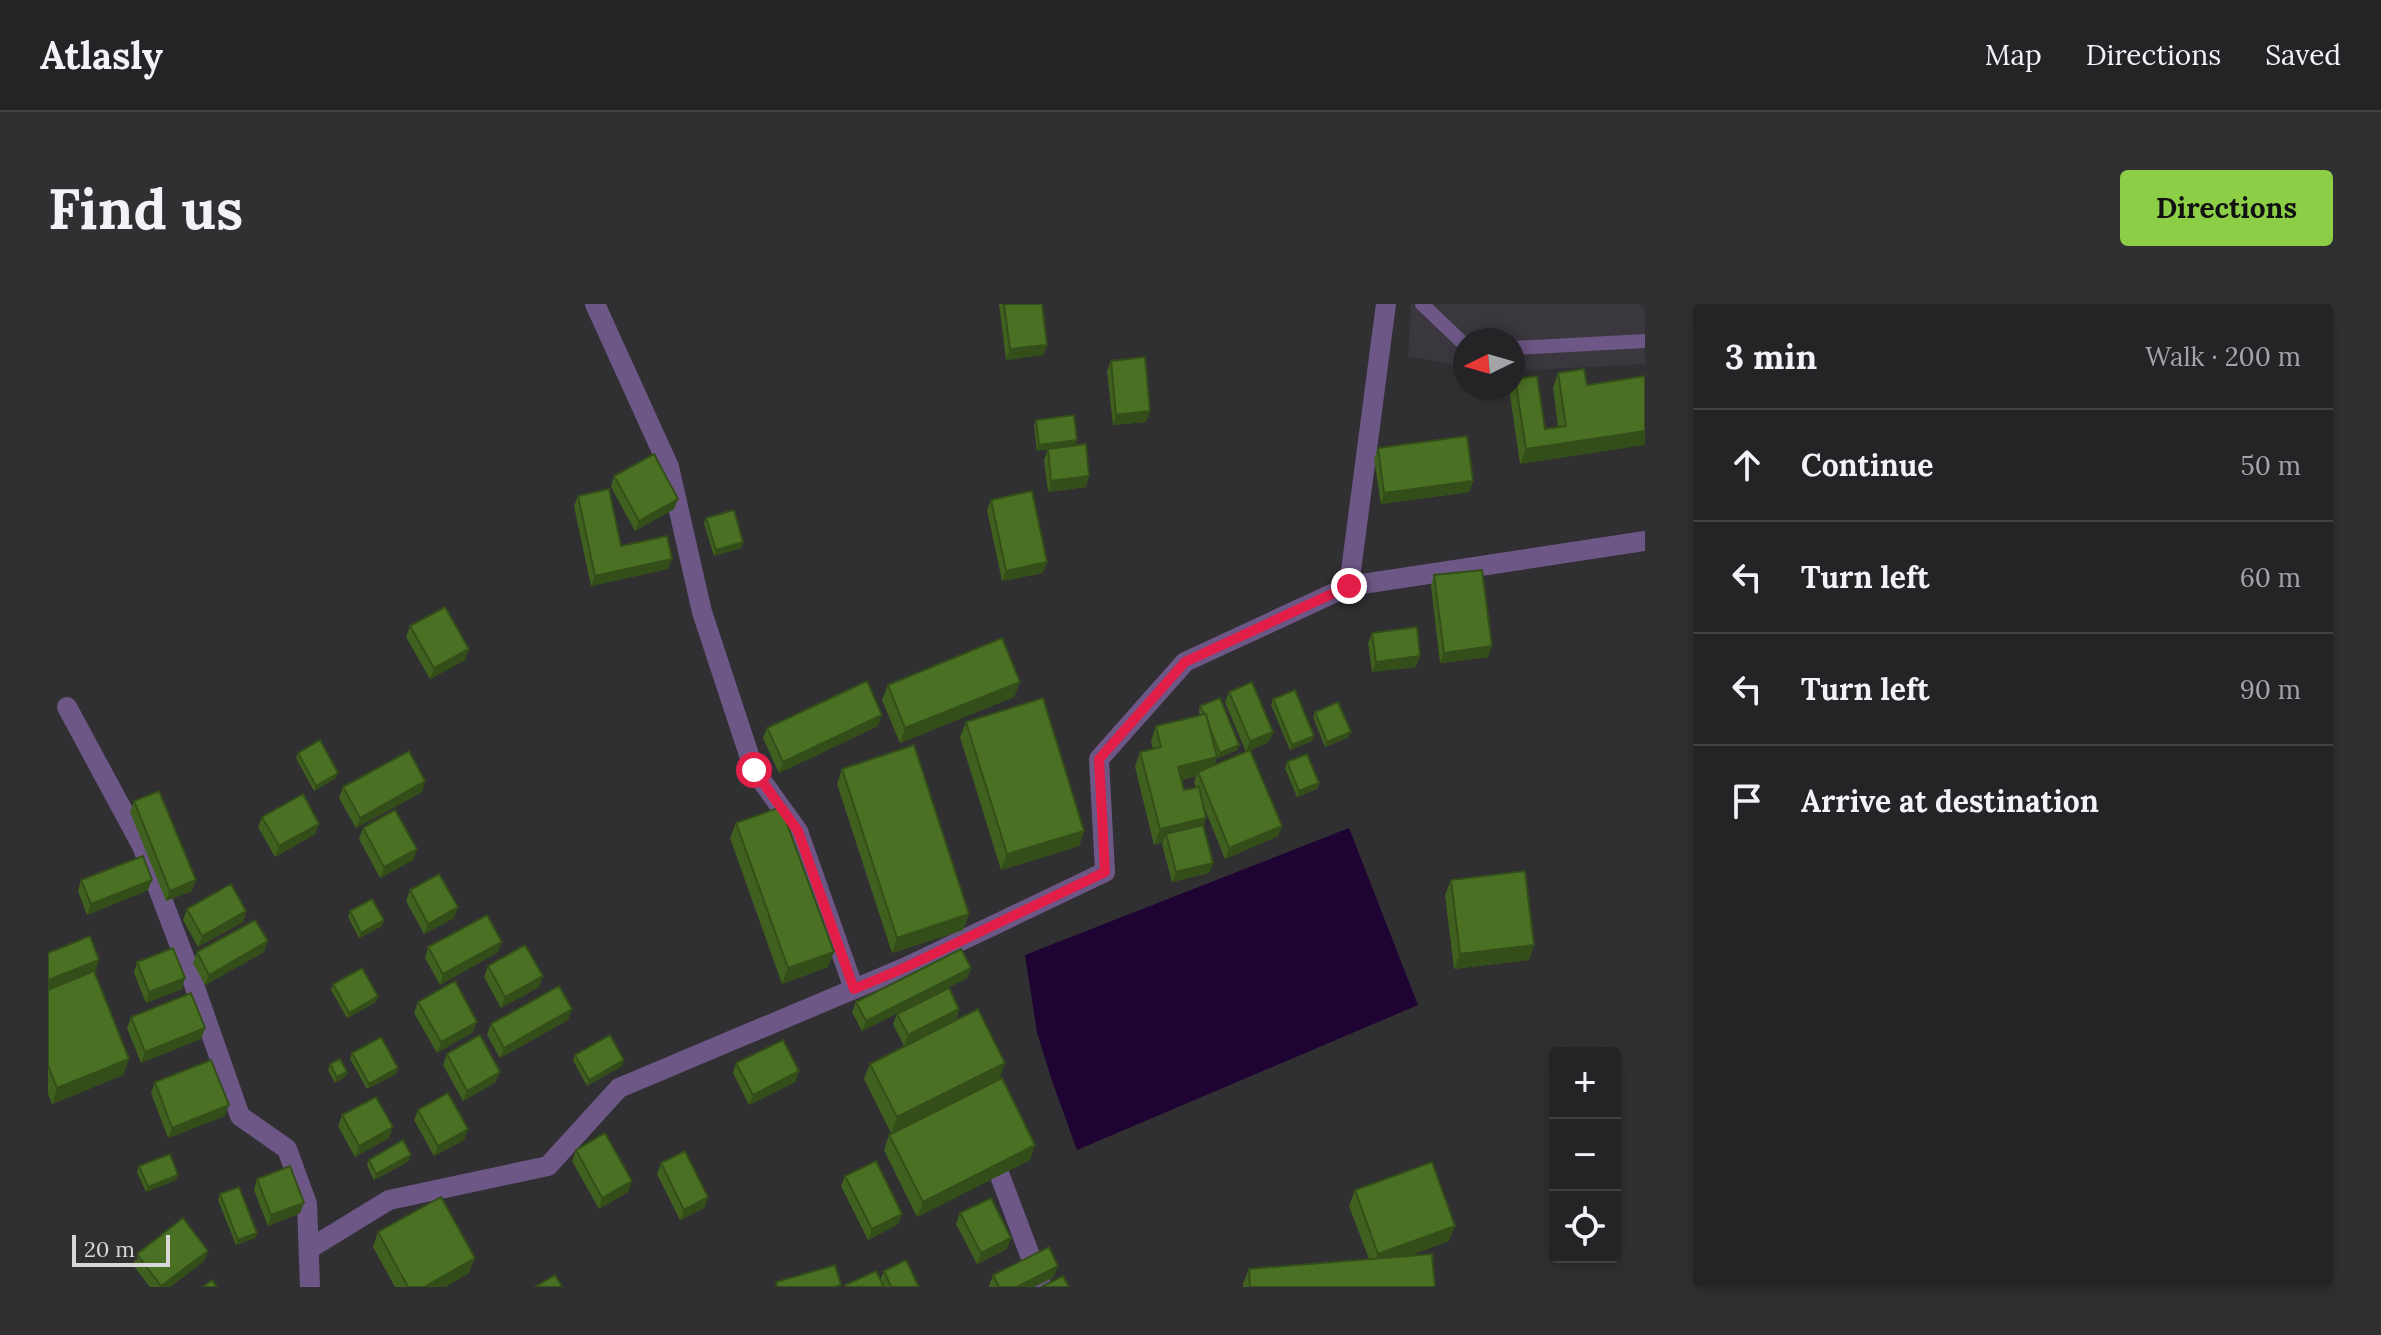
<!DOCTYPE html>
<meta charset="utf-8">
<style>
:root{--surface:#242326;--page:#302f32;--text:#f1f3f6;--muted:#a3a4a7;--line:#414043;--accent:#8cce45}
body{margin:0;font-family:Lora,serif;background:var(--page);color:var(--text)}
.controls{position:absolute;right:24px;bottom:24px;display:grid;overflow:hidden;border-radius:8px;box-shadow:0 4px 12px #0003}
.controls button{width:72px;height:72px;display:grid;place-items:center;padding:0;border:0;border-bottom:2px solid var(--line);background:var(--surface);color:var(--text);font:40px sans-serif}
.compass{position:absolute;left:1405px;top:24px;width:72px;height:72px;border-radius:50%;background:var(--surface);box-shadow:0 4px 12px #0003;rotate:265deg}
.scale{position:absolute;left:24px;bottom:20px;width:98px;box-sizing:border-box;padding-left:8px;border:4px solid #d7d6d8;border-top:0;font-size:22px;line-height:28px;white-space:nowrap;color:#d7d6d8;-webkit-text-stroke:6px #302f32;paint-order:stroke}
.stop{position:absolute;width:24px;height:24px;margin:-18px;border:6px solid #e11d48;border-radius:50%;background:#fff}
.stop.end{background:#e11d48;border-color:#fff;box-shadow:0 2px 8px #0008}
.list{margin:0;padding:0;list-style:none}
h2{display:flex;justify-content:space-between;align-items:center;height:104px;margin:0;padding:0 32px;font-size:34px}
h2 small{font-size:26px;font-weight:400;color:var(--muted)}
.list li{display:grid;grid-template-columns:52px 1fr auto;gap:24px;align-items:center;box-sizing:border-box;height:112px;padding:0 32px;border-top:2px solid var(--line)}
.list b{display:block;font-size:30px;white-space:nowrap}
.list em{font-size:26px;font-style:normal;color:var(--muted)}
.icon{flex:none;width:44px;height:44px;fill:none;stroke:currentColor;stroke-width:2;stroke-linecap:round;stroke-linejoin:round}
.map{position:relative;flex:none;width:1597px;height:983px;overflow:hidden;border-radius:8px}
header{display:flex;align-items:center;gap:48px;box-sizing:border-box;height:112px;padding:0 40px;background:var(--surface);border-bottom:2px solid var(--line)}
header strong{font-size:38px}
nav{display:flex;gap:44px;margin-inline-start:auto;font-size:28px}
.intro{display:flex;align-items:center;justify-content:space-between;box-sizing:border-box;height:192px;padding:0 48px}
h1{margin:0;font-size:56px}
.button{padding:20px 36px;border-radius:8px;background:var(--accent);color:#111;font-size:28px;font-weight:700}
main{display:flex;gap:48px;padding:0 48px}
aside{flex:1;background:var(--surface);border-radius:8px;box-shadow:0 4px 12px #0003}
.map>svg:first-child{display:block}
</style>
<header>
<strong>Atlasly</strong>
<nav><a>Map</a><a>Directions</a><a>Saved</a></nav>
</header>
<div class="intro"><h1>Find us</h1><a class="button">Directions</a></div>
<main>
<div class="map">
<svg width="1597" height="983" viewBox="0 0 1597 983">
<rect width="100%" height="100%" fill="#302f32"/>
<path fill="#3a373f" d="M 1363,0 L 1597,0 L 1597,60 L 1465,67 L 1465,36 L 1417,36 L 1417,63 L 1360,52 Z"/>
<path fill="#1e0333" d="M 1301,524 L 1370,701 L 1029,846 L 1004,777 L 989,728 L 977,651 Z"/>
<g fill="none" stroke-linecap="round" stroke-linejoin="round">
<path stroke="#6d5786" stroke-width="14" d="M 1374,0 L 1417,41
M 1465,44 L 1597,37"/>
<path stroke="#6d5786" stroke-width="20" d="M 547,0 L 621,163 L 654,308 L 706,466 L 750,527 L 806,685
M 1301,282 L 1597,237
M 19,403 L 94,542 L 138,658 L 192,812 L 239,845 L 259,900 L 262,983
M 943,848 L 994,983
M 261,945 L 341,896 L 500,862 L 571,784 L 856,664 L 1057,568 L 1051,455 L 1137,358 L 1301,282 L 1338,0"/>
</g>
<path fill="#40601f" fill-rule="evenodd" d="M 951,0 L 994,0 L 999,41 L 995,51 L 958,56 Z
M 1063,57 L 1102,107 L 1098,118 L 1065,121 L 1059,67 Z
M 1510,69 L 1539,81 L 1597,72 L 1472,160 L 1462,91 L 1467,75 L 1497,125 L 1510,123 L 1505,84 Z
M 988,116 L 1027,142 L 1041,172 L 1038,183 L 1000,188 L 996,156 L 1000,145 L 989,147 L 986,121 Z
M 1330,144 L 1425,177 L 1421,188 L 1333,200 L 1326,155 Z
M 566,172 L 626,205 L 587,227 L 563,183 Z
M 530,192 L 573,242 L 620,265 L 543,282 L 526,202 Z
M 943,196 L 995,269 L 954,277 L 939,206 Z
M 658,214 L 695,238 L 693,244 L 666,252 L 656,219 Z
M 1386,271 L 1440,353 L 1392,359 L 1383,282 Z
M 362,322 L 421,345 L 417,356 L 382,375 L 358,333 Z
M 1324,329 L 1368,363 L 1324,368 L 1320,339 Z
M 972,378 L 966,393 L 852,439 L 834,396 L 840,381 Z
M 1181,388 L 1221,438 L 1202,446 L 1234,522 L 1230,532 L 1177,555 L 1156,503 L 1156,522 L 1165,559 L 1161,569 L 1124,578 L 1114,540 L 1115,538 L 1106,541 L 1087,463 L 1092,448 L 1105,445 L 1103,437 L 1108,422 L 1152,411 L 1151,408 L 1152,402 L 1191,441 L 1189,446 L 1170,454 L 1168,450 L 1169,453 L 1166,461 L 1198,448 L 1177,398 ZM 1148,472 L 1146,479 L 1148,484 L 1136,486 L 1134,476 Z
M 1225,395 L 1264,437 L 1242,446 L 1223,401 Z
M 1267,408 L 1301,433 L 1277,443 L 1265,413 Z
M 918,418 L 1036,527 L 1031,542 L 953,566 L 912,433 Z
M 830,422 L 731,469 L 715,434 L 719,424 Z
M 250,449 L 288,474 L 266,487 L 248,454 Z
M 1239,458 L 1271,479 L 1269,485 L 1249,493 L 1237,464 Z
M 794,465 L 921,610 L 915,626 L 844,649 L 789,480 Z
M 377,477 L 374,488 L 308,524 L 291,494 L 295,483 Z
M 86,497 L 144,587 L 118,597 L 82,508 Z
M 214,513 L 267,530 L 227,553 L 210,523 Z
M 688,519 L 780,663 L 734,680 L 682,534 Z
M 315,524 L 369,545 L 365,556 L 332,574 L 311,535 Z
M 33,576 L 100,586 L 39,611 L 30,587 Z
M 1403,576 L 1481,656 L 1406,665 L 1397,591 Z
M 362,586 L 406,614 L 376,630 L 358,597 Z
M 139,605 L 198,607 L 195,618 L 150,643 L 135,616 Z
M 302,607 L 334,622 L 311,634 L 300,613 Z
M 380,643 L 450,648 L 392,681 L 377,654 Z
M 149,648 L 216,648 L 157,681 L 145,659 Z
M 0,649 L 48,667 L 46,667 L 81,755 L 75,771 L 4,800 L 0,790 Z
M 89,658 L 134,685 L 98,699 L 86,669 Z
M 440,662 L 491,683 L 453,704 L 436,673 Z
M 923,664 L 919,674 L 814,727 L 804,708 L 808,698 Z
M 285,680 L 328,698 L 299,714 L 283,686 Z
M 370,698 L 425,728 L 389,749 L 366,709 Z
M 911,705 L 908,716 L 856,742 L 845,720 L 849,710 Z
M 83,713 L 157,724 L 153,735 L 93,759 L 79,724 Z
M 520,716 L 452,754 L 439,731 L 443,720 Z
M 304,749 L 350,764 L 348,770 L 319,785 L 302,755 Z
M 399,750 L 448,778 L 415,797 L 395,761 Z
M 527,751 L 576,756 L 574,762 L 539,782 L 525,756 Z
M 688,759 L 751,767 L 747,778 L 701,801 L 685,769 Z
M 282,760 L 299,768 L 297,773 L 287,779 L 280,766 Z
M 822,760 L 952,774 L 843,829 L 816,775 Z
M 107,778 L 177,812 L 120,834 L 103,789 Z
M 370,806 L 416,836 L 386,852 L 366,816 Z
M 294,811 L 345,823 L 341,834 L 307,853 L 290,822 Z
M 841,831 L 982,856 L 869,913 L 836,846 Z
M 528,846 L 580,888 L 551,905 L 524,857 Z
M 321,856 L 361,857 L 326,876 L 319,861 Z
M 613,859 L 660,893 L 656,904 L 632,916 L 609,870 Z
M 91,862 L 128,876 L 98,888 L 89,868 Z
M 797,872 L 854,910 L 850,920 L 820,936 L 793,882 Z
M 209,875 L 256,899 L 252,909 L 220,922 L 206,886 Z
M 1307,886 L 1401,937 L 1363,951 L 1387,983 L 1195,983 L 1195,980 L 1201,965 L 1321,955 L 1301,902 Z
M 172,890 L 209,929 L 207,934 L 188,941 L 170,896 Z
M 912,909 L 959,945 L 929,960 L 908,920 Z
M 330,928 L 421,969 L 397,983 L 347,983 L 325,943 Z
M 160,947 L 156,957 L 122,983 L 102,983 L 85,961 L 89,950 Z
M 836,967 L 871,983 L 797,983 L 797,981 L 832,976 Z
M 945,971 L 1006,973 L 986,983 L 941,983 L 941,982 Z"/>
<path fill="#344e19" d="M 999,41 L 995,51 L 958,56 L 962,45 Z
M 1102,107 L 1098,118 L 1065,121 L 1068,111 Z
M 1597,127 L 1597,141 L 1472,160 L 1478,145 Z
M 1029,136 L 1027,142 L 989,147 L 991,141 Z
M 1041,172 L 1038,183 L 1000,188 L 1003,177 Z
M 1425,177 L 1421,188 L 1333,200 L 1336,189 Z
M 630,195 L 626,205 L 587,227 L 591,217 Z
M 695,238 L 693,244 L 666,252 L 668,246 Z
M 624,255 L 620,265 L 543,282 L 547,272 Z
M 999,258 L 995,269 L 954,277 L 958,267 Z
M 1444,342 L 1440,353 L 1392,359 L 1396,349 Z
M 421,345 L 417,356 L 382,375 L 386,364 Z
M 1372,352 L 1368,363 L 1324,368 L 1328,358 Z
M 972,378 L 966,393 L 852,439 L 857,424 Z
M 834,411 L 830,422 L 731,469 L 735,458 Z
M 1225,428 L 1221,438 L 1198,448 L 1202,437 Z
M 1303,428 L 1301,433 L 1277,443 L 1279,438 Z
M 1266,432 L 1264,437 L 1242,446 L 1244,441 Z
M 1191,441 L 1189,446 L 1170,454 L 1172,449 Z
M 1169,453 L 1164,469 L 1150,468 L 1148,472 L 1125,478 L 1130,463 Z
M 290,469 L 288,474 L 266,487 L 268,482 Z
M 377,477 L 374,488 L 308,524 L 312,514 Z
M 1271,479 L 1269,485 L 1249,493 L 1251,487 Z
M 1158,514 L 1153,529 L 1118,530 L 1115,538 L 1106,541 L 1112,525 Z
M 271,520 L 267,530 L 227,553 L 231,542 Z
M 1234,522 L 1230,532 L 1177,555 L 1181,544 Z
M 1036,527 L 1031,542 L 953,566 L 959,550 Z
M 369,545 L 365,556 L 332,574 L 336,563 Z
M 1165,559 L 1161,569 L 1124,578 L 1128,568 Z
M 104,576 L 100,586 L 39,611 L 43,600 Z
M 148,576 L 144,587 L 118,597 L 122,587 Z
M 410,603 L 406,614 L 376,630 L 380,620 Z
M 198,607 L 195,618 L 150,643 L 154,632 Z
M 921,610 L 915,626 L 844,649 L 849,634 Z
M 336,616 L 334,622 L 311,634 L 313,629 Z
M 220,637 L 216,648 L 157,681 L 161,671 Z
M 454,638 L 450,648 L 392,681 L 395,670 Z
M 1486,641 L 1481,656 L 1406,665 L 1412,650 Z
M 786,648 L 780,663 L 734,680 L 740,664 Z
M 51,656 L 48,667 L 0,685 L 0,676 Z
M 923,664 L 919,674 L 814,727 L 818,717 Z
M 495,672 L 491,683 L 453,704 L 457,693 Z
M 137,674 L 134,685 L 98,699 L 101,688 Z
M 330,692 L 328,698 L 299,714 L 301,709 Z
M 524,705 L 520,716 L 452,754 L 456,744 Z
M 911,705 L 908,716 L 856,742 L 860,731 Z
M 429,718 L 425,728 L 389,749 L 393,738 Z
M 157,724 L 153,735 L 93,759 L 97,748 Z
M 81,755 L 75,771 L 4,800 L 9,784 Z
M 576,756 L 574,762 L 539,782 L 541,776 Z
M 957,759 L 952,774 L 843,829 L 849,813 Z
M 350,764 L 348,770 L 319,785 L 321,780 Z
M 751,767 L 747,778 L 701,801 L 705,791 Z
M 299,768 L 297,773 L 287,779 L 289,773 Z
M 452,768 L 448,778 L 415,797 L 419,787 Z
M 181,801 L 177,812 L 120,834 L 124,824 Z
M 345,823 L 341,834 L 307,853 L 311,842 Z
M 420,825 L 416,836 L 386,852 L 390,842 Z
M 987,841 L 982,856 L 869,913 L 875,898 Z
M 363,851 L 361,857 L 326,876 L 328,870 Z
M 130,871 L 128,876 L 98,888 L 100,883 Z
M 584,877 L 580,888 L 551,905 L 554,894 Z
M 660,893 L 656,904 L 632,916 L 636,906 Z
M 256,899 L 252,909 L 220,922 L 223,911 Z
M 854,910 L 850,920 L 820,936 L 824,925 Z
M 1407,922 L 1401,937 L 1324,966 L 1330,950 Z
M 209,929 L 207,934 L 188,941 L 190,936 Z
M 963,934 L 959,945 L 929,960 L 933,949 Z
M 160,947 L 156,957 L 122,983 L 113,983 Z
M 427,954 L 421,969 L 397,983 L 376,983 Z
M 1010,962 L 1006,973 L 986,983 L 969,983 Z"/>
<path fill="#4a7024" stroke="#344e19" stroke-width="2" d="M 956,0 L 994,0 L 999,41 L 962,45 Z
M 1097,53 L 1102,107 L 1068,111 L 1063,57 Z
M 1536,65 L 1539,81 L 1597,72 L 1597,127 L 1478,145 L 1467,75 L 1489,72 L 1497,125 L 1518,122 L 1510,69 Z
M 1026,111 L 1029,136 L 991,141 L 988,116 Z
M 1419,132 L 1425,177 L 1336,189 L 1330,144 Z
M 1038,140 L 1041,172 L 1003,177 L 1000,145 Z
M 606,150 L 630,195 L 591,217 L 566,172 Z
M 561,185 L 573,242 L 619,232 L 624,255 L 547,272 L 530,192 Z
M 984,187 L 999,258 L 958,267 L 943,196 Z
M 686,206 L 695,238 L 668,246 L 658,214 Z
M 1434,266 L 1444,342 L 1396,349 L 1386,271 Z
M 397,303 L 421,345 L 386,364 L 362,322 Z
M 1369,323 L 1372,352 L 1328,358 L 1324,329 Z
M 954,334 L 972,378 L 857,424 L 840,381 Z
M 819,377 L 834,411 L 735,458 L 719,424 Z
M 1204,378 L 1225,428 L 1202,437 L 1181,388 Z
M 1247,386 L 1266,432 L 1244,441 L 1225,395 Z
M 995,394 L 1036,527 L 959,550 L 918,418 Z
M 1172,394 L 1191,441 L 1172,449 L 1162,425 L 1158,410 L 1156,410 L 1152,402 Z
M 1290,398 L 1303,428 L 1279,438 L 1267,408 Z
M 1158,410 L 1169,453 L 1130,463 L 1136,486 L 1151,483 L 1158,514 L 1112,525 L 1092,448 L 1113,443 L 1108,422 Z
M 272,436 L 290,469 L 268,482 L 250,449 Z
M 866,441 L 921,610 L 849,634 L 794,465 Z
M 1202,446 L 1234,522 L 1181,544 L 1150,468 Z
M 361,447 L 377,477 L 312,514 L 295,483 Z
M 1259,450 L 1271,479 L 1251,487 L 1239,458 Z
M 111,487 L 148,576 L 122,587 L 86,497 Z
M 255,490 L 271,520 L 231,542 L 214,513 Z
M 733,503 L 786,648 L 740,664 L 688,519 Z
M 347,506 L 369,545 L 336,563 L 315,524 Z
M 1155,521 L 1165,559 L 1128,568 L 1118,530 Z
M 95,552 L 104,576 L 43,600 L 33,576 Z
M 1477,567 L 1486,641 L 1412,650 L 1403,576 Z
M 391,570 L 410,603 L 380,620 L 362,586 Z
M 183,580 L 198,607 L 154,632 L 139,605 Z
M 324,595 L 336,616 L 313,629 L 302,607 Z
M 439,611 L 454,638 L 395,670 L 380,643 Z
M 207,616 L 220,637 L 161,671 L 149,648 Z
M 42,632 L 51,656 L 0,676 L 0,649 Z
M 477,641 L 495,672 L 457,693 L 440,662 Z
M 125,644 L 137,674 L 101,688 L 89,658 Z
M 913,645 L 923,664 L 818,717 L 808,698 Z
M 314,664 L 330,692 L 301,709 L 285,680 Z
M 46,667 L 81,755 L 9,784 L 0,761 L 0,686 Z
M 407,677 L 429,718 L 393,738 L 370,698 Z
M 511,682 L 524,705 L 456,744 L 443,720 Z
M 901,684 L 911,705 L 860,731 L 849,710 Z
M 143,689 L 157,724 L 97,748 L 83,713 Z
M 930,705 L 957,759 L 849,813 L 822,760 Z
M 432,731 L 452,768 L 419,787 L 399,750 Z
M 562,731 L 576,756 L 541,776 L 527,751 Z
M 333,733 L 350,764 L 321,780 L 304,749 Z
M 735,736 L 751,767 L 705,791 L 688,759 Z
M 292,755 L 299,768 L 289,773 L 282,760 Z
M 163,756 L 181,801 L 124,824 L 107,778 Z
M 954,774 L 987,841 L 875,898 L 841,831 Z
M 400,789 L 420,825 L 390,842 L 370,806 Z
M 328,793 L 345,823 L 311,842 L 294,811 Z
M 557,829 L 584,877 L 554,894 L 528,846 Z
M 355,836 L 363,851 L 328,870 L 321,856 Z
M 637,847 L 660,893 L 636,906 L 613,859 Z
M 122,850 L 130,871 L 100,883 L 91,862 Z
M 828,857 L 854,910 L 824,925 L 797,872 Z
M 1384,858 L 1407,922 L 1330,950 L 1307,886 Z
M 242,862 L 256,899 L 223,911 L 209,875 Z
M 191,883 L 209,929 L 190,936 L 172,890 Z
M 393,893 L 427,954 L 376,983 L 360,983 L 330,928 Z
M 943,894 L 963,934 L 933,949 L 912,909 Z
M 135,914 L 160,947 L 113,982 L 89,950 Z
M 1001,943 L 1010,962 L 969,983 L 951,983 L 945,971 Z
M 1384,950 L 1387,983 L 1202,983 L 1201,965 Z
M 858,956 L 871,983 L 843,983 L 836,967 Z
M 787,961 L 793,981 L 786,983 L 729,983 L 728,978 Z
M 828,967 L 836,983 L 798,983 L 797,981 Z
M 507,971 L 514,983 L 487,983 Z
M 1015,972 L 1021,983 L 993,983 Z
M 164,976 L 169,983 L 155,983 Z"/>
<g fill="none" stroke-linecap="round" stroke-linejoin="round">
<path stroke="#e11d48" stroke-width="10" d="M 706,466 L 750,527 L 806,685 L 856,664 L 1057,568 L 1051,455 L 1137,358 L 1301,282"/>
</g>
</svg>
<div class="controls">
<button>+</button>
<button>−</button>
<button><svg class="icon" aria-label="locate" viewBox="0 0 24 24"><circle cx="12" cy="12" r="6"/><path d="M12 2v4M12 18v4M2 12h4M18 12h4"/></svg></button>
</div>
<svg class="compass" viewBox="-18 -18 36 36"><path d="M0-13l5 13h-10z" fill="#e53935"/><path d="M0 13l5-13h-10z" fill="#a3a4a7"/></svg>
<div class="scale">20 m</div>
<div class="stop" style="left:706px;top:466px"></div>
<div class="stop end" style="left:1301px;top:282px"></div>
</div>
<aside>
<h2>3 min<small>Walk · 200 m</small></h2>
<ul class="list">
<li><svg class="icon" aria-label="ahead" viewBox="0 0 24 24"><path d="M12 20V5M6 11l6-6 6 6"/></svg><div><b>Continue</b></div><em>50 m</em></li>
<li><svg class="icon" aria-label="left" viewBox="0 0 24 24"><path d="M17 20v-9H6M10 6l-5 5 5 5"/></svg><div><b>Turn left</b></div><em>60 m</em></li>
<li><svg class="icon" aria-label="left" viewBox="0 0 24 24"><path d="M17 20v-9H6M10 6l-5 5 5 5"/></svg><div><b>Turn left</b></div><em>90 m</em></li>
<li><svg class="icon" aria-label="arrive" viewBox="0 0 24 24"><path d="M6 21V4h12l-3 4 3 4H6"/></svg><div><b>Arrive at destination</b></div></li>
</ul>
</aside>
</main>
